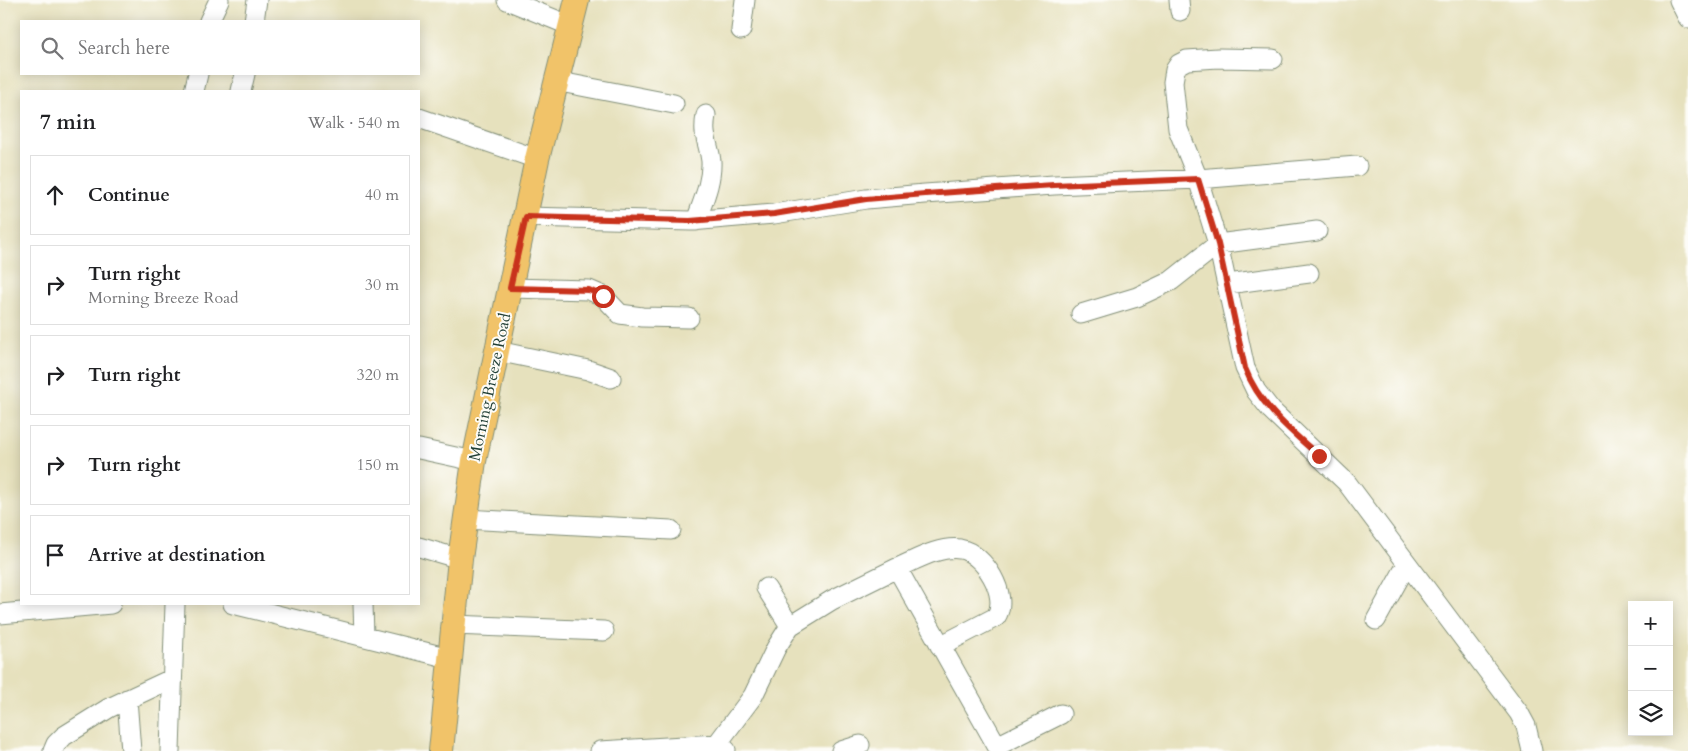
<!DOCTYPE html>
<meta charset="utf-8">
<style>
:root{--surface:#fff;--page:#f2f2f2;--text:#202124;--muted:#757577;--line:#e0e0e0}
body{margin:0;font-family:Cardo,serif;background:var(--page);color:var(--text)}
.controls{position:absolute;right:15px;bottom:15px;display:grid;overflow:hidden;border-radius:0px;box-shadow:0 2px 12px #0003}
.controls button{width:45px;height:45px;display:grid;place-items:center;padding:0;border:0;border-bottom:1px solid var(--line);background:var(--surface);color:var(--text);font:25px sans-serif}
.stop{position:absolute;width:15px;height:15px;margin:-11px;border:4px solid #c8321e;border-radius:50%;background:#fff}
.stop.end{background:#c8321e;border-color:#fff;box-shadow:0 1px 5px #0008}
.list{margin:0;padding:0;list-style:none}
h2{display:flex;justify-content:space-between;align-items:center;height:65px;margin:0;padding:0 20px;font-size:21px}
h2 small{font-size:16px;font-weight:400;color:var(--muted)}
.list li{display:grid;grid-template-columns:32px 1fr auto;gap:15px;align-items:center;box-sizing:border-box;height:80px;margin:0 10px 10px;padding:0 10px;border:1px solid var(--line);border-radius:0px}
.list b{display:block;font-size:19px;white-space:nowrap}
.list p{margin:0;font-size:16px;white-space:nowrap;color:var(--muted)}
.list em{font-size:16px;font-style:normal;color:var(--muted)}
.icon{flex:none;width:28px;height:28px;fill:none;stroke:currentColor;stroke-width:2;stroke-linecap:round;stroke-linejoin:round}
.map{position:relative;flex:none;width:1688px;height:751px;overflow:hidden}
.search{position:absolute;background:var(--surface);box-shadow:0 2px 12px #0003;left:20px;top:20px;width:400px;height:55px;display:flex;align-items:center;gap:12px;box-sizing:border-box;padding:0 18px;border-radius:0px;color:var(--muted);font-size:19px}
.panel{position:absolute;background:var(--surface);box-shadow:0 2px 12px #0003;left:20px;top:90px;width:400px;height:515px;border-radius:0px}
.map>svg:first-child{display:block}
</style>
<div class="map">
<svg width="1688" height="751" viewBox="0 0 1688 751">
<rect width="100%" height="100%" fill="#fdfcf7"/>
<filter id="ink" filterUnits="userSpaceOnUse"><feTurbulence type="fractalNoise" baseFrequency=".02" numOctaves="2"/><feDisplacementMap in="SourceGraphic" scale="10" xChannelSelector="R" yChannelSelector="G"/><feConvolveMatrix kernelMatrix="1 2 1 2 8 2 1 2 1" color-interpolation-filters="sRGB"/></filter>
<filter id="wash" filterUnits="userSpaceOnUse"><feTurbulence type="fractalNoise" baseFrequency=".0096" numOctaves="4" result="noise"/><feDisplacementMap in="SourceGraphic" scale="20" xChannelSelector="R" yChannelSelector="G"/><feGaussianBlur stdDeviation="1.12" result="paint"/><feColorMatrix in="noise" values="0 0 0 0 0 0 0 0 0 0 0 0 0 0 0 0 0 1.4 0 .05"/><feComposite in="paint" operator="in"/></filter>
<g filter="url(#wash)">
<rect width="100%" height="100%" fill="#e6e1bd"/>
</g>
<g filter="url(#ink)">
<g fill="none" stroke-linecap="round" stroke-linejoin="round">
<defs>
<path id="minor" d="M 507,0 L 571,26
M 1179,0 L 1180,11
M 1679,0 L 1688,18
M 209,21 L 219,0
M 254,21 L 257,0
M 741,30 L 745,0
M 1273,59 L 1218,58 L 1187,60 L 1179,64 L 1175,70 L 1173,82 L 1178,129 L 1198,179 L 1218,244 L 1245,368 L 1256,391 L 1271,410 L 1347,483 L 1519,713 L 1526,726 L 1532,751
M 555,81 L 674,104
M 194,91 L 198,74
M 241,91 L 245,74
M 419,118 L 537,159
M 525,217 L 691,221 L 774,214 L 866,199 L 925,194 L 1054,185 L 1198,179 L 1357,166
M 696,221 C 703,201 712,182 711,161 C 709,142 702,138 706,115
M 1228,284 L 1309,273
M 510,288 L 589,290 L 603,296 L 620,314 L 642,317 L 689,318
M 1081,314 L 1137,297 L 1171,281 L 1218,244 L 1317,231
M 497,351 L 588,370 L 611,378
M 419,449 L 474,461
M 465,519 L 671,530
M 419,547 L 460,559
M 897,568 C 916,560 939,546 960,549 C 984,553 1010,596 996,617 L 940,646
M 233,604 L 449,658
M 363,604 L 364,636
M 0,614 L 111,604
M 1376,620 L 1407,564
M 453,625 L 604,631
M 790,626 L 832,600 L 897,568 L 997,746 L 1061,714
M 127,699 L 131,751
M 717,744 L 753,696 L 776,648 L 790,626 L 766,588
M 53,751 L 56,744 L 64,736 L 109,708 L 171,679
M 170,751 L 175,604
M 600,751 L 717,744 L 726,750
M 841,751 L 860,745"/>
<path id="major" d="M 441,751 L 460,559 L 474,461 L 537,159 L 577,0"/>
</defs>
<use href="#minor" stroke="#828f78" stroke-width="21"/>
<use href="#major" stroke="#828f78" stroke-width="26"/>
<use href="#minor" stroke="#fff" stroke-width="19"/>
<use href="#major" stroke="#f1c369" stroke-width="24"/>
</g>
</g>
<g fill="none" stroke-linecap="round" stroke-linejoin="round" filter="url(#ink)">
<path stroke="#c8321e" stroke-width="6" d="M 603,296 L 589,290 L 510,288 L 526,217 L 690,221 L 774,214 L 866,199 L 925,194 L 1054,185 L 1198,179 L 1218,244 L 1245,368 C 1259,405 1290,430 1319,456"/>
</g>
<g text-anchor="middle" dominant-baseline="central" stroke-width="4" stroke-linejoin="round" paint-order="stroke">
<g font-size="16" fill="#1f3d34" stroke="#fdfcf7">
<text transform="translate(490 387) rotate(-78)">Morning Breeze Road</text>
</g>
</g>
</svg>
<div class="controls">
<button>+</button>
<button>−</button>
<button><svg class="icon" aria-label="layers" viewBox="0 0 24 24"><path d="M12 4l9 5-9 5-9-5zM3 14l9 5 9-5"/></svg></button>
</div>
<div class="stop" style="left:603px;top:296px"></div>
<div class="stop end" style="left:1319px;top:456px"></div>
<div class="search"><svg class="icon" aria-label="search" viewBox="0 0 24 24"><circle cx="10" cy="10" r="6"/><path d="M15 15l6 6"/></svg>Search here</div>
<section class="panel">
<h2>7 min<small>Walk · 540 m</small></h2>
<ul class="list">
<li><svg class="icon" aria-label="ahead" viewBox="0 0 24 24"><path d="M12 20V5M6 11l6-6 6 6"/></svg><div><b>Continue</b></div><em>40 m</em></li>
<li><svg class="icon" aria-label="right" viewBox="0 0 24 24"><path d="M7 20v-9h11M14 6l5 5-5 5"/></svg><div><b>Turn right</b><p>Morning Breeze Road</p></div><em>30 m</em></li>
<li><svg class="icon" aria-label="right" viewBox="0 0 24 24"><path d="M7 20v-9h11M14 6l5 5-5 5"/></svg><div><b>Turn right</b></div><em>320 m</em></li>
<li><svg class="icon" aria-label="right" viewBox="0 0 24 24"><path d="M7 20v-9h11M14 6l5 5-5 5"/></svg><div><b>Turn right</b></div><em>150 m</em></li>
<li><svg class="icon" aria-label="arrive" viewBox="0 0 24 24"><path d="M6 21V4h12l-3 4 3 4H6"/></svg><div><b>Arrive at destination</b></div></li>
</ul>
</section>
</div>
